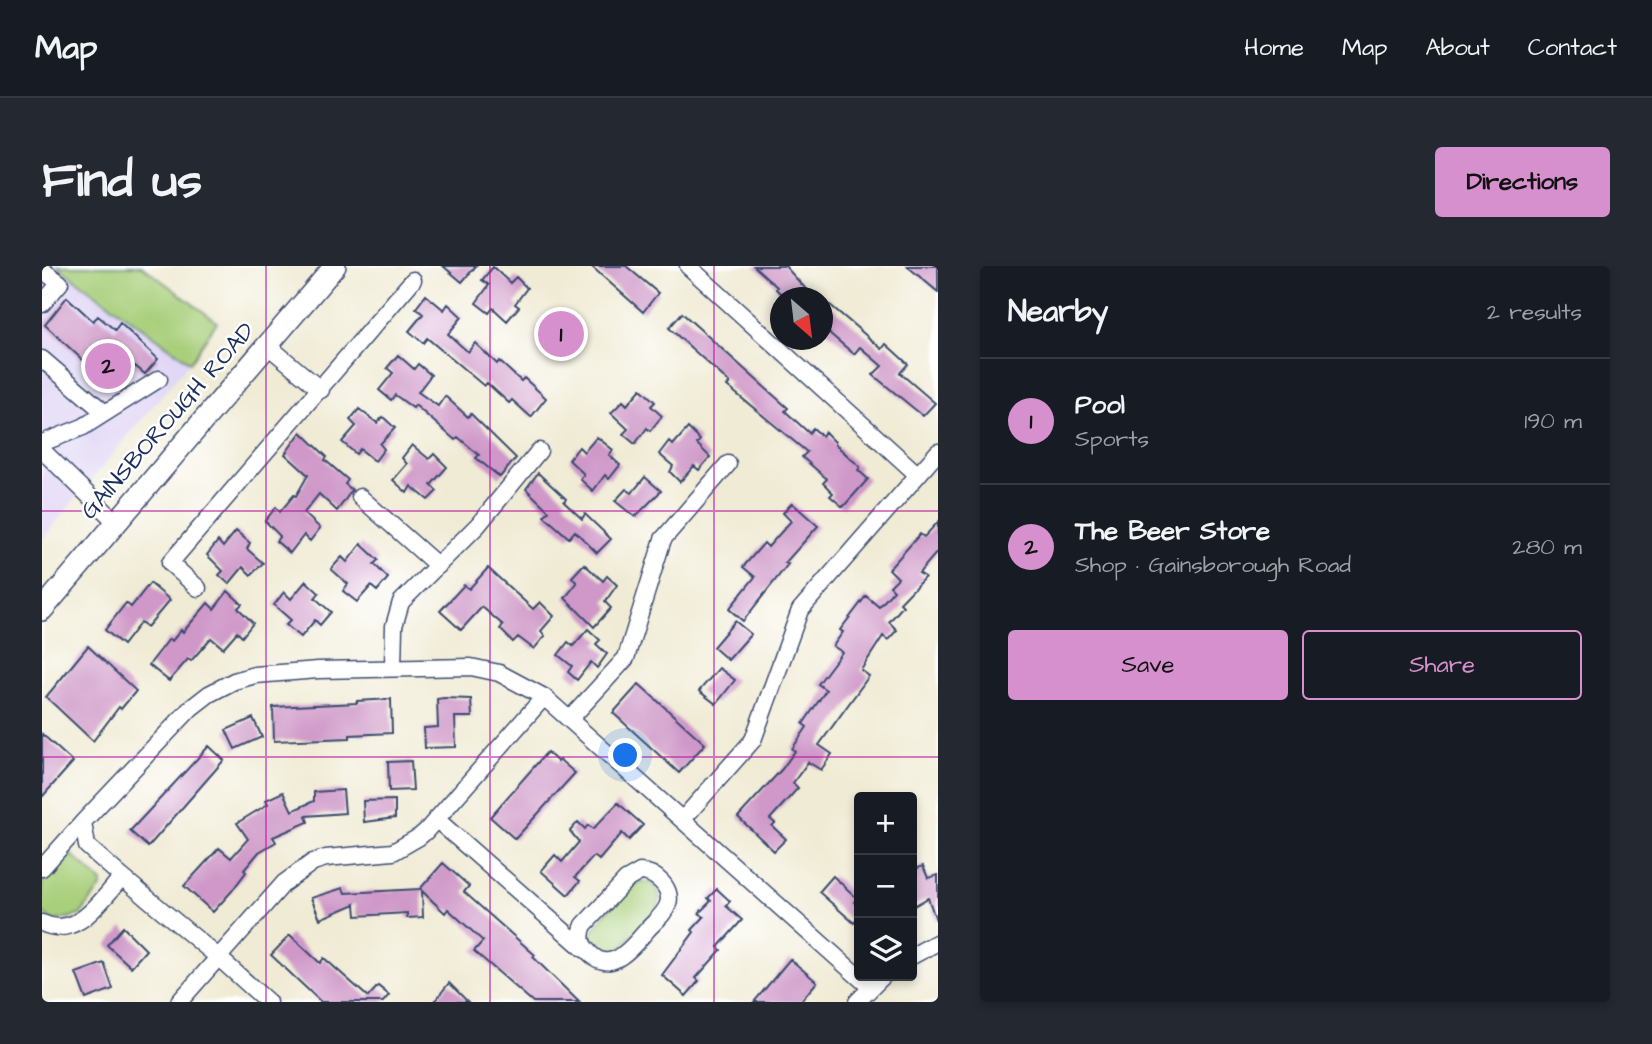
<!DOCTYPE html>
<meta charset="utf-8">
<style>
:root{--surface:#171b24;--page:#242831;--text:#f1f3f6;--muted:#9ea1a6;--line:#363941;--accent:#d690ce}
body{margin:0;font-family:"Architects Daughter",sans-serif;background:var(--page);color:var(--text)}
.controls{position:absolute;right:21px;bottom:21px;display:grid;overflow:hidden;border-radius:7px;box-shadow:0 4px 10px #0003}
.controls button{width:63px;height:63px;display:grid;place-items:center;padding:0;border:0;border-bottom:2px solid var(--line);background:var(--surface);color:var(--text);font:35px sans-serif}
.compass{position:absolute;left:728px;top:21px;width:63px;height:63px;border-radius:50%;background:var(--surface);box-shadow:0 4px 10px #0003;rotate:152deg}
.you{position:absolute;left:584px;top:490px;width:24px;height:24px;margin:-18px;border:5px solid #fff;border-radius:50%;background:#1a73e8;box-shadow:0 0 0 10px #1a73e833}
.badge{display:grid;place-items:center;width:46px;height:46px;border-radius:50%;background:var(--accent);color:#111;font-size:23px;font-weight:700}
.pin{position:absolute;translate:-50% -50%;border:4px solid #fff;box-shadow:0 2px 7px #0006}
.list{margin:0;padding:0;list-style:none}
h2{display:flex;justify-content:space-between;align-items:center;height:91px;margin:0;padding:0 28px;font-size:30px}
h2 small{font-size:23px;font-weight:400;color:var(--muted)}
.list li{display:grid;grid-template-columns:46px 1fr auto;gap:21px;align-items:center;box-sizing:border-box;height:126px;padding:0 28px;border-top:2px solid var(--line)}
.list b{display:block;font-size:26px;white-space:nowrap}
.list p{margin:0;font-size:23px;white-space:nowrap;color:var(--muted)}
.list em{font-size:23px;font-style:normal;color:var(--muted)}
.actions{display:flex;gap:14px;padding:21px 28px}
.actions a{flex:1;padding:16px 0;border:2px solid var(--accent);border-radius:7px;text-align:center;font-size:24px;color:var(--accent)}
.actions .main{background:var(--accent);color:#111}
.icon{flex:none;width:38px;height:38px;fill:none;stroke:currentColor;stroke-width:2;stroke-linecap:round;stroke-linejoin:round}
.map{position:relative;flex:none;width:896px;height:736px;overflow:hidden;border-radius:7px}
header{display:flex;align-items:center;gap:42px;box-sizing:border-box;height:98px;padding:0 35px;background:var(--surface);border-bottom:2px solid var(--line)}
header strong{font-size:33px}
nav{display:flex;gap:38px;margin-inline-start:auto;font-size:24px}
.intro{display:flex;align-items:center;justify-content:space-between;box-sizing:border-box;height:168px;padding:0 42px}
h1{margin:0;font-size:49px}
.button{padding:18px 32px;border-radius:7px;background:var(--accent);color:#111;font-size:24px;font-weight:700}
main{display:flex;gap:42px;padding:0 42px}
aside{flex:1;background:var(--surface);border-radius:7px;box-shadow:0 4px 10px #0003}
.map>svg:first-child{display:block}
</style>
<header>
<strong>Map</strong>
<nav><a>Home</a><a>Map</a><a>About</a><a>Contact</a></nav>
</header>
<div class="intro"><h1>Find us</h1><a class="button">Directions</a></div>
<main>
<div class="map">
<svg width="896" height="736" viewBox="0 0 896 736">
<rect width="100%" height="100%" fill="#fff"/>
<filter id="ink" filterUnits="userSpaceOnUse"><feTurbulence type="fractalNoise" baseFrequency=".0143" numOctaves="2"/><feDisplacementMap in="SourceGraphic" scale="14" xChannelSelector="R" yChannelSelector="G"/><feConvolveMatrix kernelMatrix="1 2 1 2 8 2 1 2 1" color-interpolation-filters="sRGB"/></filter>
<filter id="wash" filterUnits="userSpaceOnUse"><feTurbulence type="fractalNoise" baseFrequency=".00686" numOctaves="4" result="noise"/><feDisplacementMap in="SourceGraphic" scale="28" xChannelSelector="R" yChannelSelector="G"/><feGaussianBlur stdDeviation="1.57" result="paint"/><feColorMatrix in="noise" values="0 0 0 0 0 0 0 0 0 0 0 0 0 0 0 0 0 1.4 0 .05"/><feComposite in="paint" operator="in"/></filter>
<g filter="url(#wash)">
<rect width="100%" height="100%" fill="#f0ebd4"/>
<path fill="#dfd5f5" d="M 0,0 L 15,0 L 148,96 L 0,273 Z"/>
<path fill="#a8cf7a" stroke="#627f6c" stroke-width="2" d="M 15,0 L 100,0 L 175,56 L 148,96 Z
M 511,50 L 535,72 L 525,84 L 502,63 Z
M 30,589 L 60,616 L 59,621 L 38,649 L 12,655 L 0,646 L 0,617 L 19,595 Z
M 600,615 C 615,617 621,628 615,642 L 577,684 L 565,688 L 555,684 L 550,669 C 555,655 586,619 600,615 Z"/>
<g id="blocks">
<path fill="#cf98c8" d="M 401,0 L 434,0 L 420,16 Z
M 549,0 L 584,0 L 616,27 L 601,46 Z
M 712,0 L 743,0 L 772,32 L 743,32 L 734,23 L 735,21 Z
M 865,0 L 896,0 L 896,26 Z
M 451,1 L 468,17 L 474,11 L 485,22 L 473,38 L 477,41 L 465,55 L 451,42 L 447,47 L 434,37 L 447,19 L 440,14 Z
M 384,29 L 402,44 L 406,38 L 420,51 L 406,68 L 426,86 L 433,77 L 455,98 L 457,95 L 479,115 L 482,112 L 504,132 L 489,151 L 470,134 L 467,137 L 445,117 L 442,120 L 385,72 L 381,77 L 367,65 L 381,48 L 374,42 Z
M 25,31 L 51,55 L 56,50 L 73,64 L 78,57 L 116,93 L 103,108 L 93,100 L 73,124 L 3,59 Z
M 780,32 L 840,83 L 844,78 L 866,98 L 858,107 L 893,137 L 881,150 L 831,109 L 840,100 L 818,81 L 812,88 L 780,61 Z
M 640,47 L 729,127 L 746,142 L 743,145 L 767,167 L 771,162 L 780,170 L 783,166 L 793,176 L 793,178 L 818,201 L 816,204 L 826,213 L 801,241 L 788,230 L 791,227 L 781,217 L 785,213 L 760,191 L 765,186 L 685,120 L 688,117 L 627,62 Z
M 356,89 L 372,103 L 376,98 L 389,109 L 376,126 L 396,140 L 403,130 L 426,151 L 429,148 L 474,192 L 458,211 L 434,192 L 437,189 L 416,171 L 413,174 L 373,139 L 371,142 L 353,129 L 349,134 L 337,124 L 351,107 L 345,102 Z
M 599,123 L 613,136 L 609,140 L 620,150 L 608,165 L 605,162 L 593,178 L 581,168 L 586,163 L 569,147 L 581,135 L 585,139 Z
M 317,143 L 335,157 L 341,151 L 353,162 L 338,178 L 342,183 L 333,195 L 318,183 L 314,188 L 300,176 L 314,160 L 308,154 Z
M 646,162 L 658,174 L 655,178 L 668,191 L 657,204 L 652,200 L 638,216 L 628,206 L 631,200 L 617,188 L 627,175 L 631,179 Z
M 259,166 L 285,191 L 283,194 L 306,214 L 303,218 L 310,224 L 295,245 L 277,228 L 262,247 L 278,262 L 268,275 L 262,269 L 248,287 L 234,275 L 238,270 L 223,255 L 234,241 L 238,246 L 252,229 L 254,230 L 266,209 L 243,188 Z
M 555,171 L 571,184 L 567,189 L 578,199 L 567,213 L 563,209 L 551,225 L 538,213 L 542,208 L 527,194 L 537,181 L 542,186 Z
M 370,179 L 387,193 L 392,188 L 405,201 L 389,219 L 395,225 L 386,234 L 369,220 L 365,227 L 351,214 L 365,198 L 360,192 Z
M 496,207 L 524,233 L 522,236 L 540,253 L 543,248 L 569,273 L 555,287 L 533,265 L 527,272 L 502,250 L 507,245 L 484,223 Z
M 603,211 L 619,225 L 593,251 L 573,235 L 584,223 L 590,227 Z
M 750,237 L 776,260 L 743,297 L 746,298 L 701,355 L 687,343 L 713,311 L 701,301 L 722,277 L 726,281 L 749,255 L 741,247 Z
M 896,256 L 896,285 L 877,307 L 883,311 L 858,337 L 861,340 L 847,356 L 855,364 L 846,374 L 841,370 L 819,404 L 827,410 L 777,479 L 790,488 L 779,504 L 766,496 L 751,517 L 756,522 L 728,553 L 733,557 L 730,560 L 744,573 L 732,585 L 696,551 L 740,503 L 753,485 L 750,483 L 765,461 L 761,458 L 784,424 L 776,418 L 800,386 L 791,380 L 801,366 L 798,364 L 824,330 L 837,341 L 852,324 L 848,320 L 856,312 L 847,303 L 878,268 L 882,271 Z
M 194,265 L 208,277 L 205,283 L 221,297 L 209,309 L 201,301 L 187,318 L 177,309 L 181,305 L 165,289 L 176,275 L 181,281 Z
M 319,278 L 336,294 L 332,298 L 346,312 L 335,325 L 329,320 L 315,336 L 301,325 L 306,318 L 289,303 L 300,291 L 305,296 Z
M 542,298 L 561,315 L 565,310 L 575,319 L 563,336 L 569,342 L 552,361 L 523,332 L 535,317 L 530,311 Z
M 446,302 L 491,343 L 498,336 L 512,350 L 499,365 L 503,370 L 492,383 L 476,371 L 471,376 L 458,363 L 461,359 L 440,341 L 419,364 L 398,345 L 422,319 L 427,323 Z
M 264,315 L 277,327 L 273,332 L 289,346 L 278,359 L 273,354 L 259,371 L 244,359 L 249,354 L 232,339 L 242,326 L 249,333 Z
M 108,317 L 128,334 L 105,361 L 99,356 L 81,379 L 63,364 L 84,337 L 89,341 Z
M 186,325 L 200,338 L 196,342 L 211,357 L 200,371 L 195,366 L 181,382 L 169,372 L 149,395 L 146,393 L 127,415 L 107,399 L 127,373 L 130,375 L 139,364 L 141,366 L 166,337 L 172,343 Z
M 693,355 L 709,368 L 686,394 L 671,381 Z
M 546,363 L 558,374 L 554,378 L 565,388 L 555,402 L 549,396 L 535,414 L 526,406 L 530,400 L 516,389 L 526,376 L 531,380 Z
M 46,380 L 94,425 L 79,443 L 77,441 L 51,475 L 4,431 Z
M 677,402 L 693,414 L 674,438 L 657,425 Z
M 597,418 L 663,478 L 637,507 L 571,447 Z
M 402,432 L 429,433 L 430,451 L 413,451 L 414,481 L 383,482 L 382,462 L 396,461 L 395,433 Z
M 349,433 L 350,467 L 308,469 L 308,472 L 232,475 L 231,441 L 315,437 L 315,435 Z
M 211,452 L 220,471 L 193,483 L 184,464 Z
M 0,468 L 31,496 L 0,531 Z
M 167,480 L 182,494 L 106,581 L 88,565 Z
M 505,486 L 516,496 L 518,494 L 533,507 L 473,573 L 448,551 Z
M 369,495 L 371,524 L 347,525 L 346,496 Z
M 301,524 L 303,547 L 264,550 L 266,556 L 231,571 L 234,576 L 217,586 L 202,604 L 204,606 L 189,626 L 171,646 L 142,620 L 177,582 L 189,592 L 206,573 L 195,557 L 226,538 L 224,534 L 241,526 L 250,545 L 272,535 L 272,526 Z
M 353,534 L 353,552 L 322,556 L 321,535 Z
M 576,537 L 601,559 L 587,574 L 580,567 L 557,594 L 552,590 L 533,611 L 538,615 L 526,629 L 499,605 L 513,589 L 520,596 L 537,576 L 528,565 L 536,556 L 543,563 L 546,559 L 551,563 Z
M 401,597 L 427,620 L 422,626 L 493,689 L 491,691 L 537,736 L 491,736 L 432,685 L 441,675 L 406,643 L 403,647 L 380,625 L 381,651 L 365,652 L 365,647 L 314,650 L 313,638 L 278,653 L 269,632 L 301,622 L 303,627 L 378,623 Z
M 881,600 L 886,612 L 896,609 L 896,654 L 894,654 L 886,632 L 870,641 L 870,604 Z
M 791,610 L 815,632 L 812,636 L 817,641 L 817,651 L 812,657 L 777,626 Z
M 675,623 L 688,635 L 684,640 L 700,654 L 676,681 L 679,684 L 654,712 L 657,715 L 644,730 L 620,709 L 652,666 L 650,664 L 662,651 L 657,647 L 669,635 L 666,632 Z
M 81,661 L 104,684 L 89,701 L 65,679 Z
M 248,669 L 278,697 L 282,692 L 326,731 L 336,720 L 347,729 L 341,736 L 279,736 L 229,689 Z
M 748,693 L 775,716 L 758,736 L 712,736 Z
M 62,697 L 71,723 L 44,733 L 34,707 Z
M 407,717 L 426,736 L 392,736 Z"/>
</g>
</g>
<g filter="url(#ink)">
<use href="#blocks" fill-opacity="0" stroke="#3b4b70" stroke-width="2"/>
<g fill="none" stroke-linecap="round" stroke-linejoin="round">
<defs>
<path id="minor" d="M 646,0 L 876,209
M 0,4 L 18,17 L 0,38
M 225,79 L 279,124
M 0,93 L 63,147
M 0,177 L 41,161 L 117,113
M 0,184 L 74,256
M 318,231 L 396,300
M 156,322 L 128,297 L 371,14
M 351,401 L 352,360 L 359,336 L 436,259 L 497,185
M 528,453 L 584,392 L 621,273 L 686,198
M 394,553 L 542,683
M 641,553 L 711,474 L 758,344 L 896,186
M 0,602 L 41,556
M 598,606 C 613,606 631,622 626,638 C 623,648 612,656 605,664 C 590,681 568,712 545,684 C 538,677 538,668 542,659 L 584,614 Z
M 0,657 C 35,674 59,634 80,611
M 870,690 L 896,676
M 137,736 L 242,617 L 271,596 L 284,592 L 351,586 L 377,571 L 384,565 L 502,431
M 226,736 L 176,691 L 80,611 L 45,580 L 41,556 L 149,442 L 167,428 L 192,415 L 213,409 L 276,404 L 429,401 L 457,407 L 502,431 L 828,721
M 815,736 L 841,710"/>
<path id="major" d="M 0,344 L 293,0"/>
</defs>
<use href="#minor" stroke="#3b4b70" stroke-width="19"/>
<use href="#major" stroke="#3b4b70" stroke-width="24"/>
<use href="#minor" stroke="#fff" stroke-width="16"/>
<use href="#major" stroke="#fff" stroke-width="21"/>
</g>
</g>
<path fill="none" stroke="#b5179e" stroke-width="2" stroke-opacity="0.55" d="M 224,0 L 224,736M 448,0 L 448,736M 672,0 L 672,736M 0,245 L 896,245M 0,491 L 896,491"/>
<g text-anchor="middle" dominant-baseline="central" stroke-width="5" stroke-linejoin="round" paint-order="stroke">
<g font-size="24" fill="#1b2f5e" stroke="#fff">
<text transform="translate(126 155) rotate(-49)">GAINSBOROUGH ROAD</text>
</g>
</g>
</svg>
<div class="controls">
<button>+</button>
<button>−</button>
<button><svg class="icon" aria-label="layers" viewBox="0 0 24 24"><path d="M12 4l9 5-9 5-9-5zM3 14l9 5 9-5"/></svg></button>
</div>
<svg class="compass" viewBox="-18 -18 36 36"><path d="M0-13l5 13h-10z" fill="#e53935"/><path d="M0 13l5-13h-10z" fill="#9ea1a6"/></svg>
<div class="you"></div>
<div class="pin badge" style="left:519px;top:68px">1</div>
<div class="pin badge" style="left:66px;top:100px">2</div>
</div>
<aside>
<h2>Nearby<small>2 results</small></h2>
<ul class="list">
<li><span class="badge">1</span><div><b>Pool</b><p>Sports</p></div><em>190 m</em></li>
<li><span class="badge">2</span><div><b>The Beer Store</b><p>Shop · Gainsborough Road</p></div><em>280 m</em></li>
</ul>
<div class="actions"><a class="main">Save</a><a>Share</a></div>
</aside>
</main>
